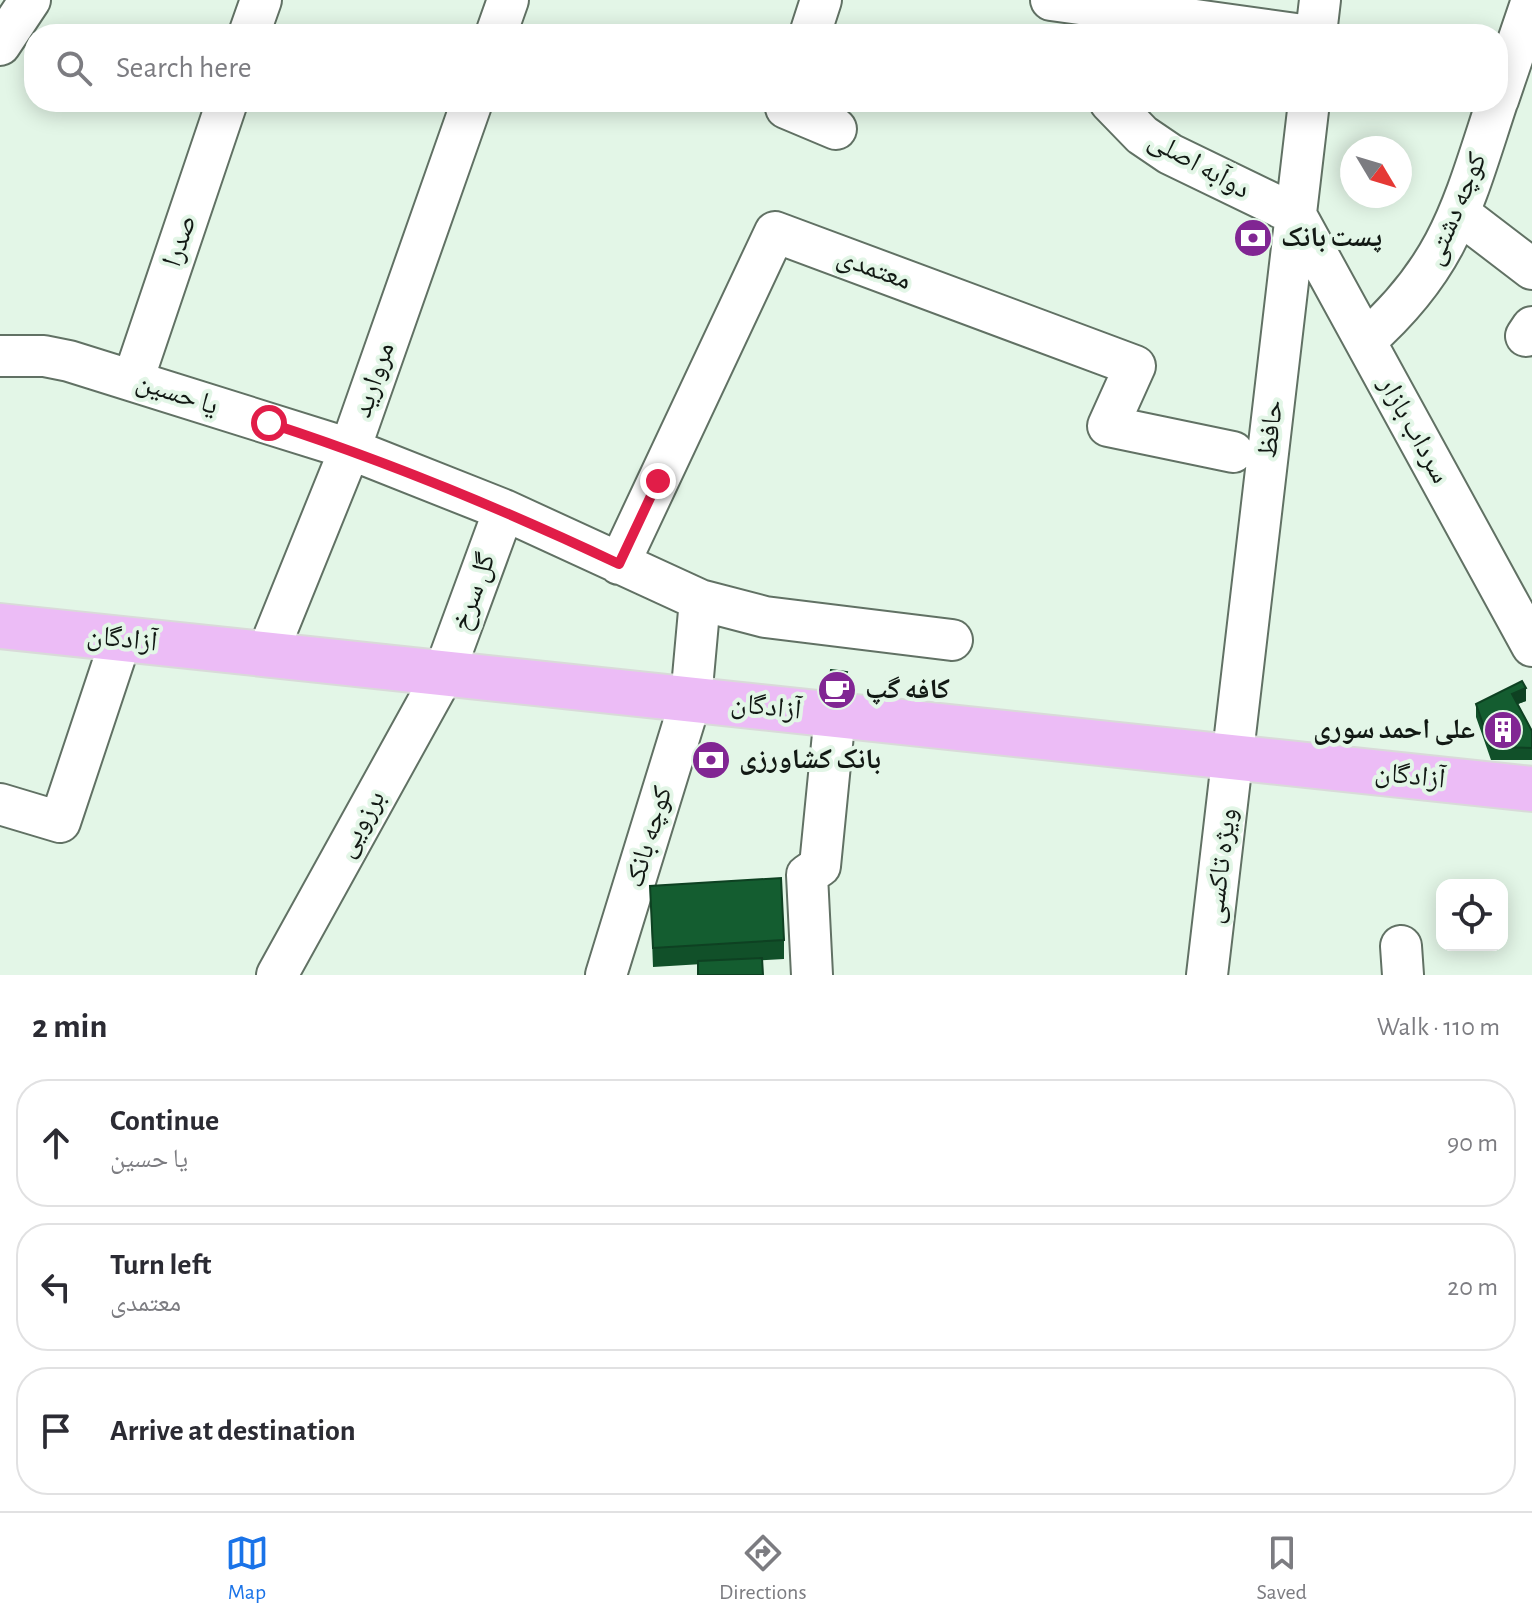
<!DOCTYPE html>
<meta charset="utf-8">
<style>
:root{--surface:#fff;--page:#f2f2f3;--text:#2b2b33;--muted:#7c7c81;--line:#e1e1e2;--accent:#1a73e8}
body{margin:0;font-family:"Alegreya Sans","Noto Naskh Arabic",sans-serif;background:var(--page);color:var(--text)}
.controls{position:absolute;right:24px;bottom:24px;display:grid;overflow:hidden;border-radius:16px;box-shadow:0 4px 20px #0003}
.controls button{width:72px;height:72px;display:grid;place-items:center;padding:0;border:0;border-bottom:2px solid var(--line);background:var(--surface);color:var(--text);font:40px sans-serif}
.compass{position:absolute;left:1340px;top:136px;width:72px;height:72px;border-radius:50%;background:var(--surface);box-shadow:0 4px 20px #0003;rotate:128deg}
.stop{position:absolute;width:24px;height:24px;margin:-18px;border:6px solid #e11d48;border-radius:50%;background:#fff}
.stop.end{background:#e11d48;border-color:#fff;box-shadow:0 2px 8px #0008}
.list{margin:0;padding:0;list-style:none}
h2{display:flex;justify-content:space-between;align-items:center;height:104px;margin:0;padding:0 32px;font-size:34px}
h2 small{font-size:26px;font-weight:400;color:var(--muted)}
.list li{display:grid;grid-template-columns:52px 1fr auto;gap:24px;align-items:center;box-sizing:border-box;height:128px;margin:0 16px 16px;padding:0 16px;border:2px solid var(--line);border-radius:32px}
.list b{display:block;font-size:30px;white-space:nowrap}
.list p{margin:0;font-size:26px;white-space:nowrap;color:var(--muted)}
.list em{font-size:26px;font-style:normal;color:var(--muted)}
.icon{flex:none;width:44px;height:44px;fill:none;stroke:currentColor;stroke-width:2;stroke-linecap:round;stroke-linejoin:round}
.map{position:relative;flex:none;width:1532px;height:975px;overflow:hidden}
.search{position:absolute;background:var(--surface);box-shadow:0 4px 20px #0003;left:24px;right:24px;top:24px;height:88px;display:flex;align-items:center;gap:20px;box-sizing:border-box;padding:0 28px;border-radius:32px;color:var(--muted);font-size:30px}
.sheet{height:536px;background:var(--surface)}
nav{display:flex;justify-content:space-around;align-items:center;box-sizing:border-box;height:112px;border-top:2px solid var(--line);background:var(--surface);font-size:22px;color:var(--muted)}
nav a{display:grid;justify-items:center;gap:4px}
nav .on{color:var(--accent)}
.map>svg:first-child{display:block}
</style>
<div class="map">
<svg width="1532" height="975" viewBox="0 0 1532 975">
<rect width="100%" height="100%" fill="#e3f6e7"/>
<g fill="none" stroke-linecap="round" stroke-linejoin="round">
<defs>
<path id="minor" d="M 1051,0 L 1296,34
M 249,34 L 261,0
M 496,34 L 508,0
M 810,34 L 821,0
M 1316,34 L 1320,0
M 0,45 L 30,0
M 1498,100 L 1532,0
M 788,102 L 786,108 L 836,129
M 1110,102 L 1142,135 L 1170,154 L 1296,215 L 1532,646
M 1460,214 L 1532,269
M 1526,336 L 1532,327
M 1365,341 C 1450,266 1463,205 1497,102
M 0,356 L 44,356 L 69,361 L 350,449 L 504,510 L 700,600 L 691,699 L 606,975
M 133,380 L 227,102
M 619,564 L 775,232 L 1135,366 L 1108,426 L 1233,452
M 700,600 L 765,617 L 952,640
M 267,654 L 350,449 L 472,102
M 0,804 L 60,822 L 121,639
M 1401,946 L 1403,975
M 277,975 L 444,673 L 504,510
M 812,975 L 807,875 L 820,866 L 835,714
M 1207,975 L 1309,102"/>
<path id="major" d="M 0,626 L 1532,789"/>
</defs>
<use href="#minor" stroke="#617164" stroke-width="44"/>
<use href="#major" stroke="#d9dad9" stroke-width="48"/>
<use href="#minor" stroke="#fff" stroke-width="40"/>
<use href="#major" stroke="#ecbcf6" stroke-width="44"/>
</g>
<path fill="#115029" d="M 847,678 L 842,702 L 827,701 L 827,695 Z
M 1526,701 L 1518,704 L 1532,731 L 1532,760 L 1491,760 L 1476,717 L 1476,704 Z
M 650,886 L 784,940 L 784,959 L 653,967 Z"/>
<path fill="#0e4122" d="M 1526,688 L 1526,701 L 1512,706 L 1512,694 Z"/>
<path fill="#145d30" stroke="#0e4122" stroke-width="2" d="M 831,670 L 847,672 L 842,696 L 827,695 Z
M 1522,681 L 1526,688 L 1512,694 L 1532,731 L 1532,748 L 1491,747 L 1476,704 Z
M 781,878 L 784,940 L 653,948 L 650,886 Z
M 762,958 L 763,975 L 698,975 L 698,961 Z"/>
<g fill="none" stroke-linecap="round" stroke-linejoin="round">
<path stroke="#e11d48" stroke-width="10" d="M 269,423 C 389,462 505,510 619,564 L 658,481"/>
</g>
<defs>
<symbol id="bank-disc" viewBox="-11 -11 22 22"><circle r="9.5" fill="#812693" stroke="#e3f6e7"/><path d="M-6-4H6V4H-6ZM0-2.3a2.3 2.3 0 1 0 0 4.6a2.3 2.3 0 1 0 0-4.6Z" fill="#fff"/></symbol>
<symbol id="cafe-disc" viewBox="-11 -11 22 22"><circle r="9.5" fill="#812693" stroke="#e3f6e7"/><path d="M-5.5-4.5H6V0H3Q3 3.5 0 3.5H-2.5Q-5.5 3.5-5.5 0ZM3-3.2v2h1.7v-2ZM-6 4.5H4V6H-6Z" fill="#fff"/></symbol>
<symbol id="building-disc" viewBox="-11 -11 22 22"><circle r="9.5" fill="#812693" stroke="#e3f6e7"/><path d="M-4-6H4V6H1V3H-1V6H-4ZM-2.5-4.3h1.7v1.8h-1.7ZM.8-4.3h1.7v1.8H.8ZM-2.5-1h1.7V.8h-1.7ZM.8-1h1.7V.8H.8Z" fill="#fff"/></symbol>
</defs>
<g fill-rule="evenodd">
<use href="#bank-disc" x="1231" y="216" width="44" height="44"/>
<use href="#cafe-disc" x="815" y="668" width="44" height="44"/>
<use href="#building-disc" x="1481" y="708" width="44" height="44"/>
<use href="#bank-disc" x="689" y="738" width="44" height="44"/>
</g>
<g text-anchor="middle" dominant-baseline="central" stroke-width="8" stroke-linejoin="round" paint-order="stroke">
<g font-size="28" fill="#121914" stroke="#e3f6e7">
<text transform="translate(1199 165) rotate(29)">دوآبه اصلی</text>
<text transform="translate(1456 209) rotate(-67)">کوچه دشتی</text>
<text transform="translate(180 241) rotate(-71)">صدرا</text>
<text transform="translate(874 269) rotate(20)">معتمدی</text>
<text transform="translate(374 380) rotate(-71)">مروارید</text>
<text transform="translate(177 394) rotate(18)">یا حسین</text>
<text transform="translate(1271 429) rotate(-83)">حافظ</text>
<text transform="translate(1414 430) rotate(61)">سرداب بازار</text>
<text transform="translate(474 592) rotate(-70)">گل سرخ</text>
<text transform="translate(122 639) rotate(6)">آزادگان</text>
<text transform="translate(766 707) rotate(6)">آزادگان</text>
<text transform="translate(1410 776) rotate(6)">آزادگان</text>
<text transform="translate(361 824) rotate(-61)">برزویی</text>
<text transform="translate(649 837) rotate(-73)">کوچه بانک</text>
<text transform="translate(1221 866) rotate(-83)">ویژه تاکسی</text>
</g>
<g font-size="28" font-weight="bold" fill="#121914" stroke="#e3f6e7" text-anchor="start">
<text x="1281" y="238">پست بانک</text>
<text x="865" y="690">کافه گپ</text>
<text x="1475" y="730" text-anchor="end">علی احمد سوری</text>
<text x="739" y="760">بانک کشاورزی</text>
</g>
</g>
</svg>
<div class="controls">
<button><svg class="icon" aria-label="locate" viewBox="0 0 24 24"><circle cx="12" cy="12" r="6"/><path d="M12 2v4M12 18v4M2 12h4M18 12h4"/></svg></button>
</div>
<svg class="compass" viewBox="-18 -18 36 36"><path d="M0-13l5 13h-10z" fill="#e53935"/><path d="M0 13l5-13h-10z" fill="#7c7c81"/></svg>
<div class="stop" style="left:269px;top:423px"></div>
<div class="stop end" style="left:658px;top:481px"></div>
<div class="search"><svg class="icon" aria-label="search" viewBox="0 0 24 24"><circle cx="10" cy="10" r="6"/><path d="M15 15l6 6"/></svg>Search here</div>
</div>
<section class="sheet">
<h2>2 min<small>Walk · 110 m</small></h2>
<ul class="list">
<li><svg class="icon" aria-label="ahead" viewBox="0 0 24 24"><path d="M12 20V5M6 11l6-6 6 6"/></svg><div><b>Continue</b><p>یا حسین</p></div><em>90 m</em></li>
<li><svg class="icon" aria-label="left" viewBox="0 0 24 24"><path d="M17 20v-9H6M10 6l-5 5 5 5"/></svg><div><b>Turn left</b><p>معتمدی</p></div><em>20 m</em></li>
<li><svg class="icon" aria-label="arrive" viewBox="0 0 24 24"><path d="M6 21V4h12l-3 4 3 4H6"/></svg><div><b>Arrive at destination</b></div></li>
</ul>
</section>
<nav>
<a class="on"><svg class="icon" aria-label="map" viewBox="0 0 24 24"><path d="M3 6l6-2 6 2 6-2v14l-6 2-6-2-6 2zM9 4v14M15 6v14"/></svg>Map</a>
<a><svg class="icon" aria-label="directions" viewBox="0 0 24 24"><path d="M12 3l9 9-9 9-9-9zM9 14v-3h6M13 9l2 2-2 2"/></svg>Directions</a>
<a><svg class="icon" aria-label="saved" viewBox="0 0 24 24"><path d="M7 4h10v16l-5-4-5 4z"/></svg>Saved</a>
</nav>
